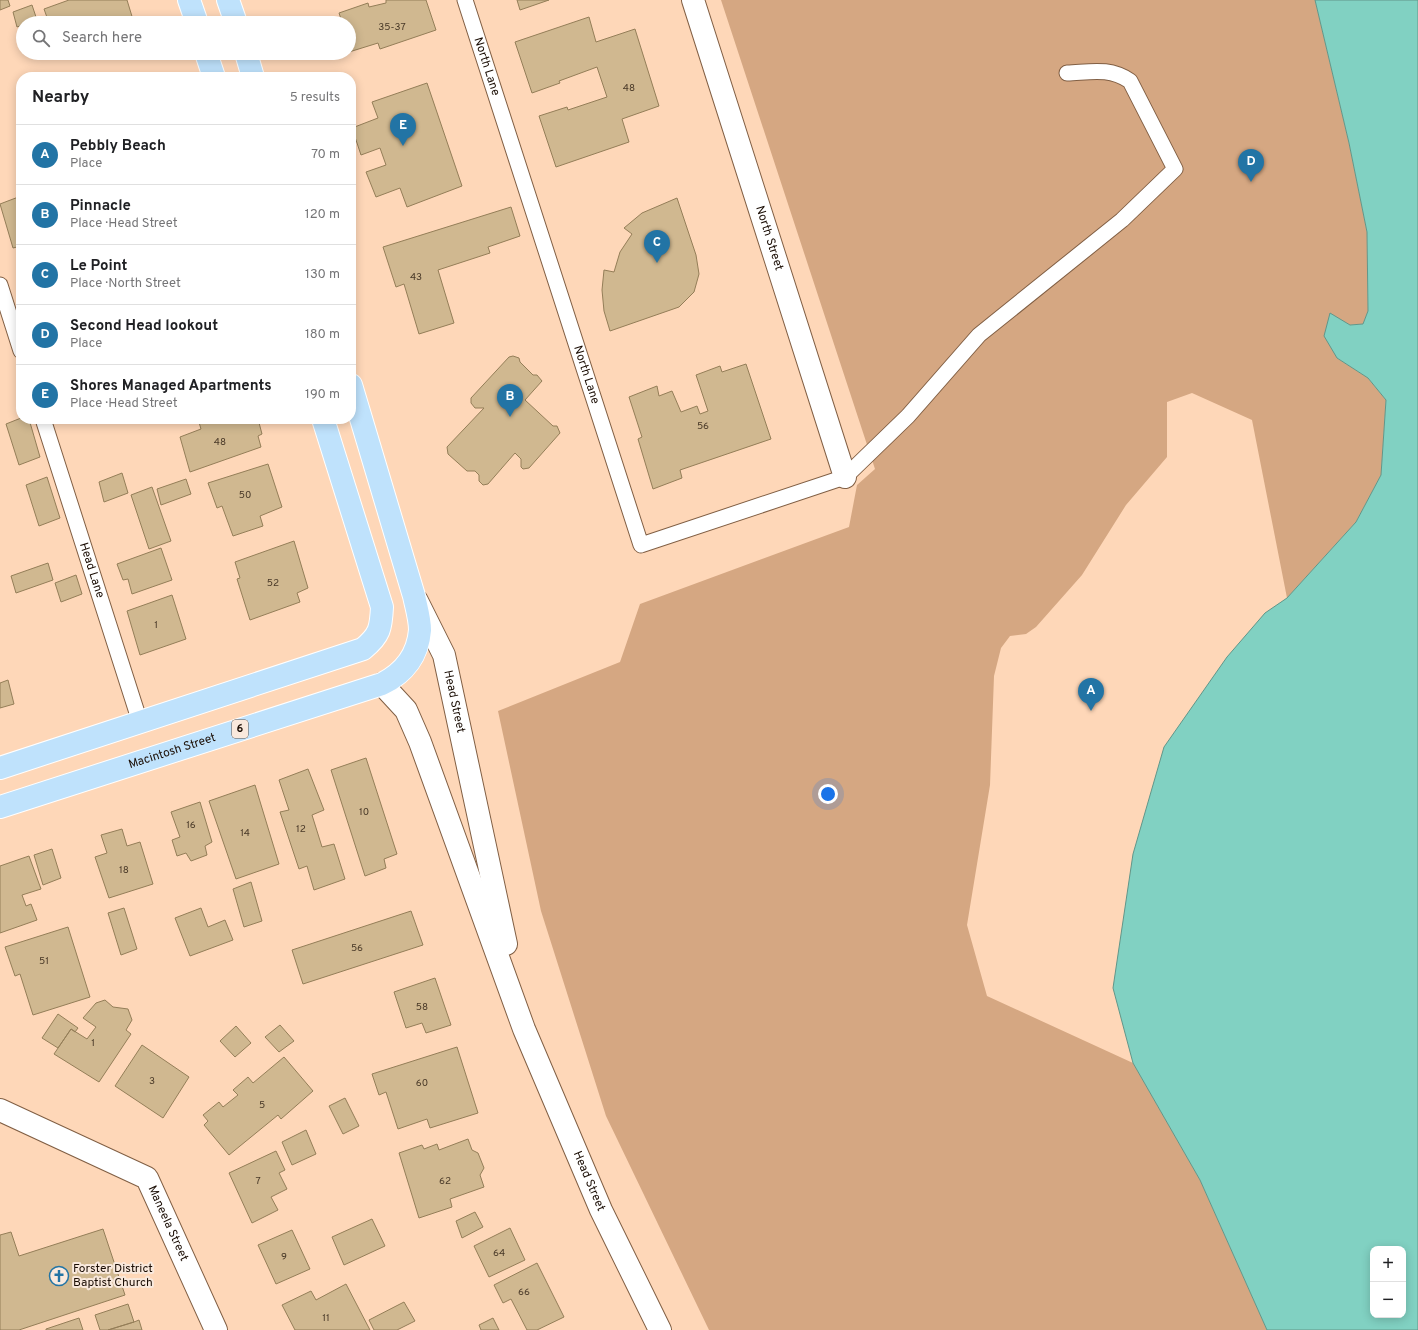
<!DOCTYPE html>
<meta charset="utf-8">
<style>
:root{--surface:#fff;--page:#f2f2f2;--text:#202124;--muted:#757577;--line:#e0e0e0;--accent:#2274a5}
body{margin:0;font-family:Overpass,sans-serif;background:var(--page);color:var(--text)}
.controls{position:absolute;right:12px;bottom:12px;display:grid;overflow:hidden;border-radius:8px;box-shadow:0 2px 10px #0003}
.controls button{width:36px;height:36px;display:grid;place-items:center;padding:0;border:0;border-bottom:1px solid var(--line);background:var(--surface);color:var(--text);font:20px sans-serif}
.you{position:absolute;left:828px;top:794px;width:14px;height:14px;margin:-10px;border:3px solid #fff;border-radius:50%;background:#1a73e8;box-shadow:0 0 0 6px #1a73e833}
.badge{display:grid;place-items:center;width:26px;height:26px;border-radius:50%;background:var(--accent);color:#fff;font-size:13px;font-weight:700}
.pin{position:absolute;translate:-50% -33px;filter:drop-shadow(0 1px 2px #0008)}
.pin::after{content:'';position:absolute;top:21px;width:14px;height:12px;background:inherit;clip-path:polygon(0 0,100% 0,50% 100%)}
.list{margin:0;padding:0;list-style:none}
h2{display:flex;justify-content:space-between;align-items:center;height:52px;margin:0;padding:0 16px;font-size:17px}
h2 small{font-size:13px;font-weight:400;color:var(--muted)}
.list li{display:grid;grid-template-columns:26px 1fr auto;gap:12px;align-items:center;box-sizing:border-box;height:60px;padding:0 16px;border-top:1px solid var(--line)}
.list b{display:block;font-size:15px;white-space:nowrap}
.list p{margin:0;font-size:13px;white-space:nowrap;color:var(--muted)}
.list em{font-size:13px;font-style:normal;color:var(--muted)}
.icon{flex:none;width:22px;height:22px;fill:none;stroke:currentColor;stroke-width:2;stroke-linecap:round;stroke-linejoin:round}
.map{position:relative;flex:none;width:1418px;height:1330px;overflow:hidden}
.search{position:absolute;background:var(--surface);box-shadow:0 2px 10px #0003;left:16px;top:16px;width:340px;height:44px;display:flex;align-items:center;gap:10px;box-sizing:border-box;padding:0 14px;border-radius:22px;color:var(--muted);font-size:15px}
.panel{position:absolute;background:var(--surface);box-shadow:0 2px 10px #0003;left:16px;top:72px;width:340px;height:352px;border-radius:16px}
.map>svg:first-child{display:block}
</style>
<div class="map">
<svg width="1418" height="1330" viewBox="0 0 1418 1330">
<rect width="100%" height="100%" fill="#fed7b8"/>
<path fill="#d5a782" d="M 721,0 L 1315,0 L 1349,143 L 1367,232 L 1368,311 L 1363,324 L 1350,325 L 1330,314 L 1337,358 L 1368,378 L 1386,400 L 1381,475 L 1356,522 L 1287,598 L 1252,420 L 1192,393 L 1167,402 L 1167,457 L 1126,505 L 1082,575 L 1036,627 L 1026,634 L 1010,636 L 1001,648 L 994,676 L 990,785 L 967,925 L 987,996 L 1133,1063 L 1200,1180 L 1267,1330 L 709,1330 L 606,1116 L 541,911 L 498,711 L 620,662 L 640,604 L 849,527 L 857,485 L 875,469 Z"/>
<path fill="#81d1c2" stroke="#629689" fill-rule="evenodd" d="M 1315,0 L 1418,0 L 1418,1330 L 1267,1330 L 1200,1180 L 1133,1063 L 1113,988 L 1133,854 L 1164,747 L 1227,657 L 1265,613 L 1287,598 L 1356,522 L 1381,475 L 1386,400 L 1368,378 L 1337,358 L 1324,336 L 1330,313 L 1350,325 L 1363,324 L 1368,311 L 1367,232 L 1349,143 ZM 1373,1249 L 1403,1249 L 1403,1315 L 1373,1315 Z"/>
<path fill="#d0b890" stroke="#947e58" d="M 0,0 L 8,0 L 10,6 L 0,10 Z
M 69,0 L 127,0 L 134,23 L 49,23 L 44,9 Z
M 386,0 L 426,0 L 436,30 L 380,49 L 378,43 L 349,52 L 349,23 L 327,23 L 341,19 L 339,13 L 368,3 L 369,7 L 386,3 Z
M 517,0 L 549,0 L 520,10 Z
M 32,5 L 37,20 L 23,23 L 23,25 L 17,27 L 13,12 Z
M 589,17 L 596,42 L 635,29 L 659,106 L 622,119 L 629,142 L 556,167 L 539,116 L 567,107 L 568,110 L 607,97 L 597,67 L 559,81 L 560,83 L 532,93 L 515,42 Z
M 330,53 L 347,53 L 331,58 Z
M 427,83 L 462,186 L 407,207 L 400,188 L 376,197 L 366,172 L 386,165 L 380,148 L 361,155 L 352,128 L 378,118 L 372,102 Z
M 21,196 L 21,246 L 13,248 L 0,204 Z
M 677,198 L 696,255 L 699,274 L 694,292 L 679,307 L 610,331 L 604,311 L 602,290 L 604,270 L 614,272 L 620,252 L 632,234 L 624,228 L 642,213 Z
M 511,207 L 520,236 L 488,247 L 490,253 L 438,270 L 454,323 L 419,334 L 404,284 L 396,287 L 383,247 Z
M 513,356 L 519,358 L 520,362 L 533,375 L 537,375 L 542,381 L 525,400 L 553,426 L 557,426 L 560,433 L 529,468 L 523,469 L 521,467 L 521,459 L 515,453 L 488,484 L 483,485 L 479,481 L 479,475 L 475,471 L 467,471 L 448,454 L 447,447 L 484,408 L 475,408 L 471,403 L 471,398 L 509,357 Z
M 746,364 L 771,439 L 680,470 L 682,478 L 653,489 L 638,439 L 642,437 L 629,397 L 657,386 L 659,396 L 672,391 L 681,412 L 697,406 L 700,414 L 708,411 L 696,375 L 720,366 L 722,372 Z
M 21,418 L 29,419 L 40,457 L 19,465 L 6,424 Z
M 198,419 L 258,419 L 262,434 L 258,436 L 261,447 L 190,472 L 180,437 L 201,429 Z
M 268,464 L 282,507 L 260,516 L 263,526 L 233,536 L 222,506 L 217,508 L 208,483 Z
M 122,473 L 128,493 L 104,502 L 99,482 Z
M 47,477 L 60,518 L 39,526 L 26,485 Z
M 186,479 L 191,494 L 161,505 L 157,489 Z
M 152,487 L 171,541 L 149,549 L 131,495 Z
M 294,541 L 308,588 L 297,593 L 300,602 L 250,620 L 237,579 L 240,578 L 235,562 Z
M 161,548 L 172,580 L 132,594 L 128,579 L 123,580 L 117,564 Z
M 48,563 L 53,580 L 16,593 L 11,576 Z
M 76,575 L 82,594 L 61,602 L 55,583 Z
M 172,595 L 186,639 L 140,655 L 127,611 Z
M 8,680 L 14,704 L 0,708 L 0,683 Z
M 366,758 L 397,854 L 384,859 L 386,868 L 365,876 L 331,770 Z
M 308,769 L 324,810 L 312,815 L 322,847 L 334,844 L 345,879 L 314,890 L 307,866 L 299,869 L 280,812 L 289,810 L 279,780 Z
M 255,785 L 279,864 L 236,879 L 209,801 Z
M 200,802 L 212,842 L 205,846 L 207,855 L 191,861 L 186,853 L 177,856 L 172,840 L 180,837 L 171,812 Z
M 122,829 L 127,846 L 140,842 L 153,884 L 109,898 L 95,857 L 107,853 L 101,835 Z
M 52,849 L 61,878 L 43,885 L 34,855 Z
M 29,856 L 41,889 L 22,895 L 26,906 L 31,904 L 37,920 L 0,933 L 0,866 Z
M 251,882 L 262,921 L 244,927 L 233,889 Z
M 124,908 L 137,949 L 121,955 L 108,913 Z
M 201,908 L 208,927 L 225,920 L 233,940 L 190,956 L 175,918 Z
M 411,911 L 423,945 L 303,984 L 292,950 Z
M 68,927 L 90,997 L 33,1015 L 20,974 L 15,976 L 5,947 Z
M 435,978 L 451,1025 L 426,1033 L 422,1023 L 406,1028 L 394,992 Z
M 105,1000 L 113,1007 L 128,1009 L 132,1020 L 126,1030 L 131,1034 L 99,1082 L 54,1054 L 71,1029 L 87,1039 L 96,1027 L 83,1018 L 96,1003 Z
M 58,1014 L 78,1028 L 75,1032 L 71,1029 L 58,1048 L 42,1038 Z
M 280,1025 L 294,1041 L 279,1052 L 265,1037 Z
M 236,1026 L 251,1043 L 235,1057 L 220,1041 Z
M 142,1045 L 189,1077 L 163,1118 L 115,1086 Z
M 457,1047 L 478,1113 L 430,1128 L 427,1119 L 398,1129 L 386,1092 L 379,1095 L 372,1074 Z
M 284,1057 L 313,1091 L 281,1119 L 278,1115 L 229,1155 L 204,1125 L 208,1121 L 203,1115 L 219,1102 L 223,1107 L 238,1095 L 233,1090 L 248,1077 L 253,1083 Z
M 345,1098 L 359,1126 L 343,1134 L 329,1106 Z
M 306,1130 L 316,1154 L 292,1165 L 282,1142 Z
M 468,1139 L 472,1150 L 478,1153 L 484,1168 L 480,1175 L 484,1187 L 450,1199 L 452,1207 L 419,1218 L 399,1153 L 422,1145 L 424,1149 L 437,1144 L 439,1150 Z
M 276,1151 L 285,1170 L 279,1173 L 287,1189 L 271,1197 L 278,1210 L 252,1223 L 229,1173 Z
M 475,1212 L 483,1227 L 462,1238 L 456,1221 Z
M 372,1219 L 385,1246 L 344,1265 L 332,1237 Z
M 510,1228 L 525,1260 L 489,1277 L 474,1246 Z
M 103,1229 L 125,1295 L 19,1330 L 0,1330 L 0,1235 L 11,1232 L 19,1256 Z
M 292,1230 L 310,1269 L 276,1284 L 258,1245 Z
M 537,1263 L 564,1317 L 537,1330 L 527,1330 L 511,1299 L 503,1303 L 494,1285 Z
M 346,1284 L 370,1330 L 295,1330 L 282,1305 L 311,1291 L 316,1300 Z
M 404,1302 L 415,1321 L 397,1330 L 374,1330 L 369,1320 Z
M 128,1304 L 134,1322 L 108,1330 L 100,1330 L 95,1315 Z
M 79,1318 L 83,1330 L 46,1330 L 46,1329 Z
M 493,1318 L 499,1330 L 481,1330 L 479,1325 Z
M 139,1320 L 142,1330 L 108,1330 L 134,1322 Z"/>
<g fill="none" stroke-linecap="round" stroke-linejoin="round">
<defs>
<g id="lane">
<path id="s1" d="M 465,0 L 641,545 L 845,477 L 908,416 L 979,335 L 1122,220 L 1175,169 L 1130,81 C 1109,67 1091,72 1067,73"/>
<path d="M 0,285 L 21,351"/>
<path id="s2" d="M 43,419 L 140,722"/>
</g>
<g id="street">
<path id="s3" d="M 693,0 L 845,477"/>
<path id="s4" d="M 417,601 L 444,655 L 506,944"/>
<path id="s5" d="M 382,684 L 406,710 L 420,742 L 524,1029 L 601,1210 L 660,1330"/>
<path id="s6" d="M 0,1110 L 147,1178 L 216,1330"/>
</g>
<g id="primary">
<path d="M 189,0 L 197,23"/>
<path d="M 228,0 L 236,23"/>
<path d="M 206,53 L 214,77"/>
<path d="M 246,53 L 253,77"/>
<path d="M 0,768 L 363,649 C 380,635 381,628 382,607 L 323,419"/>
<path id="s7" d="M 0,807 L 382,684 C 404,673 418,655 420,630 C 420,619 416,606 414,596 L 351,385"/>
</g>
</defs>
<use href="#lane" stroke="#815f44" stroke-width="17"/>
<use href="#street" stroke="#815f44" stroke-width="24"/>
<use href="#primary" stroke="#fff" stroke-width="24"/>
<use href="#lane" stroke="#fff" stroke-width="15"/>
<use href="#street" stroke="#fff" stroke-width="22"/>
<use href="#primary" stroke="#bfe2fc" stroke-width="22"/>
</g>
<defs>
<symbol id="church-ring" viewBox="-11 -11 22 22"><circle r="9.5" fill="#f9e9dd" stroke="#2274a5" stroke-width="1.5"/><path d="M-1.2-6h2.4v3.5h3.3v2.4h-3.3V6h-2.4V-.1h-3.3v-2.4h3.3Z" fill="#2274a5"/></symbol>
</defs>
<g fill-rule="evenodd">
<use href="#church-ring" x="48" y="1265" width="22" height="22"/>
</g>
<g text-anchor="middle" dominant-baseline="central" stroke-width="4" stroke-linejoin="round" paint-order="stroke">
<g font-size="10" fill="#483827">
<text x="392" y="27">35-37</text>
<text x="629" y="88">48</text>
<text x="416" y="277">43</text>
<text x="703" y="426">56</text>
<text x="220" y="442">48</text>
<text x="245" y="495">50</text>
<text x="273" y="583">52</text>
<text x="156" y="625">1</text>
<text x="364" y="812">10</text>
<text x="191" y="825">16</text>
<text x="301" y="829">12</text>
<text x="245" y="833">14</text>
<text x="124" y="870">18</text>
<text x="357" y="948">56</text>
<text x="44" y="961">51</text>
<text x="422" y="1007">58</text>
<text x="93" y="1043">1</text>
<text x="152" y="1081">3</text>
<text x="422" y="1083">60</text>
<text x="262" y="1105">5</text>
<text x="258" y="1181">7</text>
<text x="445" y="1181">62</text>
<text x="499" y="1253">64</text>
<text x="284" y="1257">9</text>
<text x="524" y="1292">66</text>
<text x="326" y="1318">11</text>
</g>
<rect fill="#f9e9dd" stroke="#5d4f45" stroke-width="1" x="232" y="720" width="16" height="18" rx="3"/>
<g font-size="11" font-weight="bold" fill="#1a0d04">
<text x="240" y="729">6</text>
</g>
<g font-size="12" fill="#1a0d04" stroke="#f9e9dd">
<text stroke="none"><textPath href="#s1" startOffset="70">North Lane</textPath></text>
<text stroke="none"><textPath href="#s3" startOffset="250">North Street</textPath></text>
<text stroke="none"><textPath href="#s1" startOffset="394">North Lane</textPath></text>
<text stroke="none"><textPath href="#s2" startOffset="159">Head Lane</textPath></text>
<text stroke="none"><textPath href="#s4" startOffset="108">Head Street</textPath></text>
<text stroke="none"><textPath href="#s7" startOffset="181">Macintosh Street</textPath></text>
<text stroke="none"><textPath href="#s5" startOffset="541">Head Street</textPath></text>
<text stroke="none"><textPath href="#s6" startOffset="212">Maneela Street</textPath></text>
</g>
<g font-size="12" fill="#1a0d04" stroke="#f9e9dd" text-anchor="start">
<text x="73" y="1269">Forster District<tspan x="73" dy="14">Baptist Church</tspan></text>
</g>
</g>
</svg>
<div class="controls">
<button>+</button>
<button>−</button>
</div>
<div class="you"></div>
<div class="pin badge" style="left:1091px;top:711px">A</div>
<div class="pin badge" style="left:510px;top:417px">B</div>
<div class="pin badge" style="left:657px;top:263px">C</div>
<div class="pin badge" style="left:1251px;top:182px">D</div>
<div class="pin badge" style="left:403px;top:146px">E</div>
<div class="search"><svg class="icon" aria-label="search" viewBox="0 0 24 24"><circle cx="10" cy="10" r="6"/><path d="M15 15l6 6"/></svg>Search here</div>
<section class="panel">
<h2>Nearby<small>5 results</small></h2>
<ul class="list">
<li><span class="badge">A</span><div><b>Pebbly Beach</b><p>Place</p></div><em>70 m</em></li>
<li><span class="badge">B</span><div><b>Pinnacle</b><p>Place · Head Street</p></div><em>120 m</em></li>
<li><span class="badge">C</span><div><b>Le Point</b><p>Place · North Street</p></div><em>130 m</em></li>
<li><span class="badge">D</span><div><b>Second Head lookout</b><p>Place</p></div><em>180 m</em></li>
<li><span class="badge">E</span><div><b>Shores Managed Apartments</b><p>Place · Head Street</p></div><em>190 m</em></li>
</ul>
</section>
</div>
